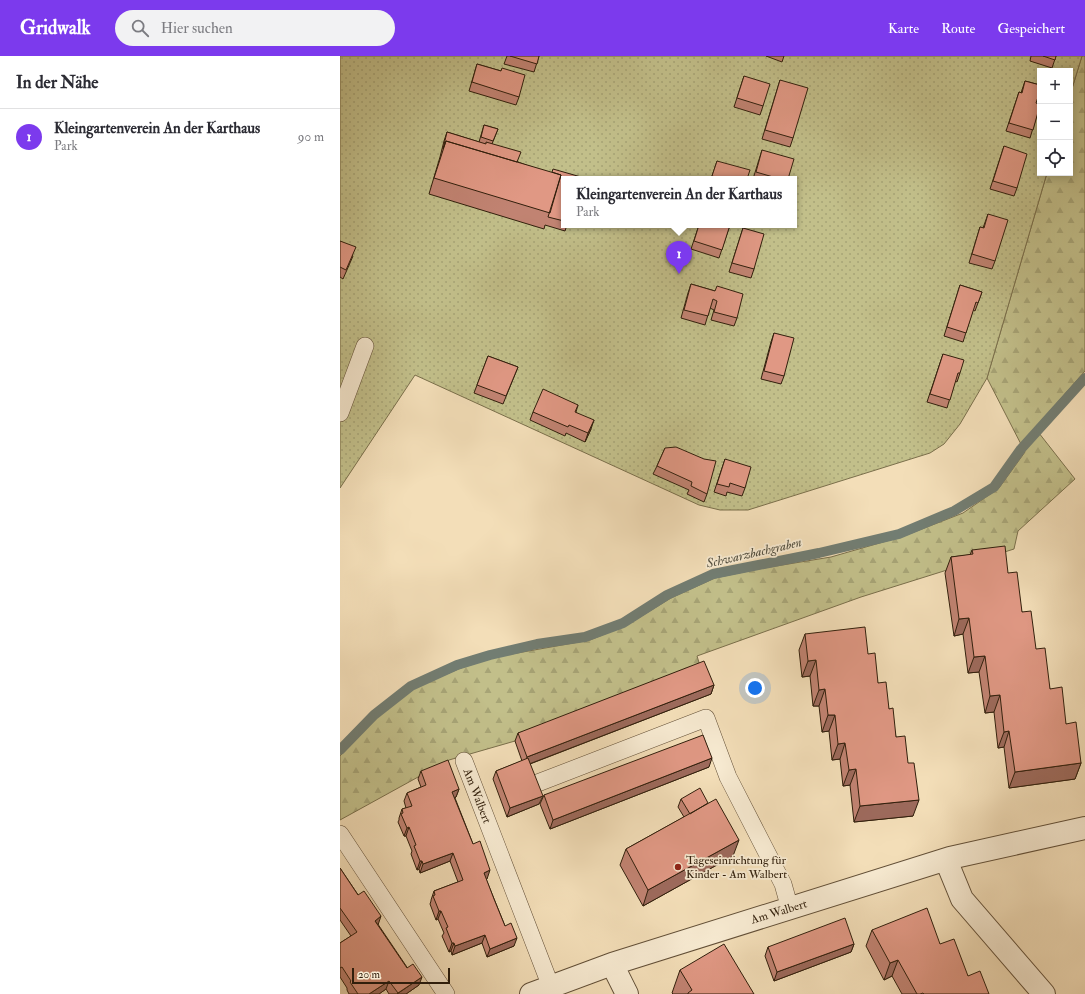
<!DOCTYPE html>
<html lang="de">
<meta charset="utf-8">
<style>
:root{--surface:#fff;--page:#f2f2f3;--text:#2b2b33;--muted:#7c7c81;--line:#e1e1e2;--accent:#7c3aed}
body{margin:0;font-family:"IM FELL Double Pica",serif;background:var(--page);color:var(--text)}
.controls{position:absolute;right:12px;top:12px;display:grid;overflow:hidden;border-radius:0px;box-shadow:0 2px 10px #0003}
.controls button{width:36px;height:36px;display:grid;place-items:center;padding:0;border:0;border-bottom:1px solid var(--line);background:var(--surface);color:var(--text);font:20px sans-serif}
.scale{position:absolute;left:12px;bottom:10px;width:98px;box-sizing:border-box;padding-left:4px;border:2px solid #311f0c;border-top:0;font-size:11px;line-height:14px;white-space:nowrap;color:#311f0c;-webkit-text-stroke:3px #f7ead1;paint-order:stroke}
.you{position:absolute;left:415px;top:632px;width:14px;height:14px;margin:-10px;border:3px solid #fff;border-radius:50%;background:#1a73e8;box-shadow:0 0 0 6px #1a73e833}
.badge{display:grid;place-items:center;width:26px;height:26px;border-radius:50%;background:var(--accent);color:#fff;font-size:13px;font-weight:700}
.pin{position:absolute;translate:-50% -33px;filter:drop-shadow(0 1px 2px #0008)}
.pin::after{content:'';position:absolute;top:21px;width:14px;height:12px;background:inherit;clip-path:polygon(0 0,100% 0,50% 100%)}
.popup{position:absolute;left:221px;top:120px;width:236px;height:52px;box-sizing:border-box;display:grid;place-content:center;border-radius:0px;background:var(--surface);filter:drop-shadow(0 1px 3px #0005);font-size:13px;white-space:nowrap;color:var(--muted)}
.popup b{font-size:15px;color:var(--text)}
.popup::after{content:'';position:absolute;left:50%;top:100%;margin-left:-8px;border:8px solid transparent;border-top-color:var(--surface)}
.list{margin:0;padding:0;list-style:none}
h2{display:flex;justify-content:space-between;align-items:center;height:52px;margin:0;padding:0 16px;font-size:17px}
h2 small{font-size:13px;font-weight:400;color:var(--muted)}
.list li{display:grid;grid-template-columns:26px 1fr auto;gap:12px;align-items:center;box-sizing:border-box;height:56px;padding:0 16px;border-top:1px solid var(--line)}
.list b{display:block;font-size:15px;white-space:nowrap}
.list p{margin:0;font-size:13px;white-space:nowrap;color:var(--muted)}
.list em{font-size:13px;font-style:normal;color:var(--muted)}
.icon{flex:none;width:22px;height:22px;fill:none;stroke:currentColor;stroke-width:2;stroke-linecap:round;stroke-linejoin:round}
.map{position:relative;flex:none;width:745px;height:938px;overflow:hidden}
header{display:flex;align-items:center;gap:24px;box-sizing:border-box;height:56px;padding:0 20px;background:var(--accent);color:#fff}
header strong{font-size:19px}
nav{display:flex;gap:22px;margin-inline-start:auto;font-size:14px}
.search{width:280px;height:36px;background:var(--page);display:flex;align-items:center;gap:10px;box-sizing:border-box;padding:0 14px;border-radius:22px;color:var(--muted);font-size:15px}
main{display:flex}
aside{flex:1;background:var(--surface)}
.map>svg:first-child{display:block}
</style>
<header>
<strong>Gridwalk</strong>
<div class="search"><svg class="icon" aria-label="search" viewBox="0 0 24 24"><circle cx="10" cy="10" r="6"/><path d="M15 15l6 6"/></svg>Hier suchen</div>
<nav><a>Karte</a><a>Route</a><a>Gespeichert</a></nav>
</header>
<main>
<aside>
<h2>In der Nähe<small></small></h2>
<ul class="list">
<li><span class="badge">1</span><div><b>Kleingartenverein An der Karthaus</b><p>Park</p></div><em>90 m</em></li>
</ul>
</aside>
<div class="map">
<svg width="745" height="938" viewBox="0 0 745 938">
<defs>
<pattern id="forest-firs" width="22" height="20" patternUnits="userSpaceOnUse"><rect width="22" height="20" fill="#c2bf8a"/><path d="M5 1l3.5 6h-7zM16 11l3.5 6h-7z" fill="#a7a476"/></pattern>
<pattern id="park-dots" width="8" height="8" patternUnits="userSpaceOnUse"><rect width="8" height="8" fill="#c2bf8a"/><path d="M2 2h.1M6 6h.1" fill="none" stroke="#a7a476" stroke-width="1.8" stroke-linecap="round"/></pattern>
</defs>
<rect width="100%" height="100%" fill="#f3deb8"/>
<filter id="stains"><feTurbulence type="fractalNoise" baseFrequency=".005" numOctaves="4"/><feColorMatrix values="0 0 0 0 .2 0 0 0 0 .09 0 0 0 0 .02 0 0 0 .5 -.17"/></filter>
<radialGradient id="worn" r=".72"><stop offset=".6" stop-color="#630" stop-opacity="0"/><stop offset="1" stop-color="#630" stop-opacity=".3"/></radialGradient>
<path fill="url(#forest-firs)" stroke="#7a6f4b" d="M 742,0 L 745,0 L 745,315 L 695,372 L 735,423 L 678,475 L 674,493 L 521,541 L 357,600 L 361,613 L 175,685 L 109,704 L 0,764 L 0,700 L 36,661 L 76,631 L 121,612 L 155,601 L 250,584 L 287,569 L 331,542 L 375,522 L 418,513 L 491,501 L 564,480 L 623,457 L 659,432 L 685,396 L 647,322 L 707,117 L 730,117 L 730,39 Z"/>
<path fill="url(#park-dots)" stroke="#7a6f4b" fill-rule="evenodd" d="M 0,0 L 742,0 L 730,39 L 730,15 L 700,15 L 700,117 L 707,117 L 647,322 L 620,368 L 604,388 L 590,397 L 408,454 L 380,454 L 359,449 L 75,319 L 0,432 ZM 224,123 L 454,123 L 454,169 L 224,169 Z"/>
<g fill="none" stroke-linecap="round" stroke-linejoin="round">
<path stroke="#727d72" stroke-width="10" d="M 0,694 L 34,659 L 71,630 L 117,609 L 150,599 L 197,588 L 245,581 L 283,567 L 327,539 L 373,518 L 479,497 L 559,478 L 614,455 L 654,431 L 681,393 L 745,322"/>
<defs>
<path id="lane" d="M 0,357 L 25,290
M 124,705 L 211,931
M 195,728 L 366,662 L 388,721 L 443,828 L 450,853
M 0,778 L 106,938"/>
<path id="street" d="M 606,804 L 622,843 L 704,938
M 272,908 L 287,938
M 191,938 L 272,908 L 610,802 L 745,772"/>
</defs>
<use href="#lane" stroke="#624f37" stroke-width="18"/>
<use href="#street" stroke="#624f37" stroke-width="24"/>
<use href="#lane" stroke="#f7ead1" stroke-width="17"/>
<use href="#street" stroke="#f7ead1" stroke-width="22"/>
</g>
<path fill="#c18372" stroke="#311f0c" d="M 167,0 L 199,0 L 194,16 L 164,8 Z
M 426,0 L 444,0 L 442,6 Z
M 691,0 L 716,0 L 712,12 L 690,5 Z
M 137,8 L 161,15 L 179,41 L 176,49 L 129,35 Z
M 404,20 L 423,50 L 420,59 L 394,51 Z
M 440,24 L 453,82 L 450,91 L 422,83 Z
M 685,25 L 700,29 L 700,49 L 690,82 L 666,75 L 679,36 L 681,37 Z
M 144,69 L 158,73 L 152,88 L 178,106 L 224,123 L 224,169 L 227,169 L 225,175 L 205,169 L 204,173 L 89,138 L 100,101 L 104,85 L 107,76 L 139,86 Z
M 664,90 L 677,132 L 674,140 L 650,133 Z
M 422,94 L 448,123 L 413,123 Z
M 377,105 L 407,123 L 371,123 Z
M 648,158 L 655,205 L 652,213 L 629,207 L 640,171 L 643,172 Z
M 359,169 L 390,169 L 379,202 L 351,193 Z
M 403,172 L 414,213 L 411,222 L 389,216 Z
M 0,185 L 13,200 L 3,223 L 0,221 Z
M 351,228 L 375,235 L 397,262 L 394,270 L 371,264 L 374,254 L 370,252 L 365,269 L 341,262 L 348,237 Z
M 620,229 L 642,236 L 635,255 L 633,254 L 623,286 L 604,280 Z
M 434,277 L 444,320 L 441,328 L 421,323 L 431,286 Z
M 603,298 L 620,317 L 617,326 L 615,325 L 607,352 L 587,346 Z
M 148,300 L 178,311 L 163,348 L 134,337 Z
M 238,349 L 236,356 L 251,373 L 245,386 L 226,377 L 225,380 L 190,364 L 193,356 Z
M 325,392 L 367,438 L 364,446 L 347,438 L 349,434 L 313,418 L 317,410 Z
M 385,403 L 405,432 L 402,440 L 387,436 L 386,440 L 374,436 Z
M 632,494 L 668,517 L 682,556 L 710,633 L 726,668 L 741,707 L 735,723 L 669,732 L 664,691 L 658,692 L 654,656 L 645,657 L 639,616 L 628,617 L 623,578 L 614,580 L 605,517 L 611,501 L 630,499 Z
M 465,578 L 528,598 L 538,627 L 549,653 L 556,681 L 573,760 L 514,766 L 510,729 L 503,730 L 500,703 L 492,704 L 489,675 L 482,676 L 479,650 L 473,650 L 470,620 L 462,621 L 459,594 Z
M 374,629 L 371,638 L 190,708 L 199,748 L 167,761 L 153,723 L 156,715 L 182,705 L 175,685 L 178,677 Z
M 369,711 L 210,773 L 200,748 L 204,739 Z
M 81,715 L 119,733 L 116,741 L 115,742 L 133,788 L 147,823 L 146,823 L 165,870 L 174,890 L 147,901 L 142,887 L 112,899 L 111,895 L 109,896 L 102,880 L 104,877 L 98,863 L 96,864 L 90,848 L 91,845 L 91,844 L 94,835 L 118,826 L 110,805 L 80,817 L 79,813 L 77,814 L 71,798 L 72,795 L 66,780 L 64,780 L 58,766 L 59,764 L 59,762 L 62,753 L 66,752 L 64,745 L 67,737 L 81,731 L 78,723 Z
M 341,743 L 393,800 L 303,850 L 280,809 L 286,793 L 344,761 L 338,751 Z
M 0,812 L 79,929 L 66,938 L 49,938 L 46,933 L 39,938 L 9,938 L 7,934 L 7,932 L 0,921 L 0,887 L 11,880 L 0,864 Z
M 532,874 L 600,888 L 628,920 L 649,938 L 562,938 L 552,920 L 544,924 L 526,890 Z
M 514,888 L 511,896 L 434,925 L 425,900 L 428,891 Z
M 340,914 L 414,938 L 333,938 L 332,937 Z"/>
<path fill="#9d6a5c" stroke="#311f0c" d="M 254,364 L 251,373 L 245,386 L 248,377 Z
M 629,562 L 623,578 L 614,580 L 619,563 Z
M 645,600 L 639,616 L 628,617 L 634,601 Z
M 476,604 L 470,620 L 462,621 L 468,605 Z
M 374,629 L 371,638 L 184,710 L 187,701 Z
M 485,633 L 479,650 L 473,650 L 479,634 Z
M 660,639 L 654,656 L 645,657 L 650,640 Z
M 488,659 L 495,659 L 489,675 L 482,676 Z
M 669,675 L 664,691 L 658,692 L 664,676 Z
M 505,687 L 500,703 L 492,704 L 498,688 Z
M 372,702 L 369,711 L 210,773 L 213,764 Z
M 741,707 L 735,723 L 669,732 L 675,716 Z
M 516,713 L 510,729 L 503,730 L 509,714 Z
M 119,733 L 116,741 L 109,744 L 112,736 Z
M 203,740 L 199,748 L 167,761 L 170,752 Z
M 579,744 L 573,760 L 514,766 L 520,750 Z
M 69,771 L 66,780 L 64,780 L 67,772 Z
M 399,784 L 393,800 L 303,850 L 308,834 Z
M 113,797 L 110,805 L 80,817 L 83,808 Z
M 80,805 L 82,805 L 79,813 L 77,814 Z
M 150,814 L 147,823 L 141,825 L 144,817 Z
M 99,855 L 101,855 L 98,863 L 96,864 Z
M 41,860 L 38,869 L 35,865 Z
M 145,879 L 142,887 L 112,899 L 115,890 Z
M 177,882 L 174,890 L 147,901 L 150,893 Z
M 112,887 L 114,887 L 111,895 L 109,896 Z
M 514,888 L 511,896 L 434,925 L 437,916 Z
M 558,904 L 552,920 L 544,924 L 550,907 Z
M 82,921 L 79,929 L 66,938 L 57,938 Z
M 49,925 L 46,933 L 39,938 L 29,938 Z"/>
<path fill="#e09884" stroke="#311f0c" d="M 170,0 L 199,0 L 197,8 Z
M 703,0 L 716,0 L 715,4 Z
M 137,8 L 161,15 L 162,12 L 185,19 L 179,41 L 132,26 Z
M 404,20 L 430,28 L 423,50 L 397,42 Z
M 440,24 L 468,32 L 453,82 L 425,74 Z
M 685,25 L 700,29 L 700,42 L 698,41 L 696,47 L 700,49 L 693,74 L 669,67 L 679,36 L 682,37 Z
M 144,69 L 158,73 L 153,85 L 141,81 Z
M 107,76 L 146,88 L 146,86 L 181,96 L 177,106 L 106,85 L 103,93 Z
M 106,85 L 221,119 L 210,157 L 94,122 Z
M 664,90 L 687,98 L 677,132 L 653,125 Z
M 422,94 L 454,103 L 448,123 L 440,123 L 416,116 Z
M 377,105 L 410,114 L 407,123 L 383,123 L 372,120 Z
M 213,113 L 241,121 L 241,123 L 224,123 L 224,165 L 208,161 L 221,119 L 212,116 Z
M 648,158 L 668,164 L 655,205 L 632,198 L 640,171 L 644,172 Z
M 359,169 L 390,169 L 382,194 L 354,185 Z
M 403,172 L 424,178 L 414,213 L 392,207 Z
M 0,185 L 16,191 L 6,214 L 0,211 Z
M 351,228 L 375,235 L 377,230 L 403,238 L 397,262 L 374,256 L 377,245 L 373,243 L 368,260 L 344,254 Z
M 620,229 L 642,236 L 638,247 L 636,246 L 626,277 L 607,271 Z
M 434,277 L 454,282 L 444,320 L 424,315 Z
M 603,298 L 624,304 L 620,317 L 618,317 L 610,344 L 590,338 Z
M 148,300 L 178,311 L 166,340 L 137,329 Z
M 203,333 L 238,349 L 235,356 L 254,364 L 248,377 L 229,369 L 228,371 L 193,356 Z
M 336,391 L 364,403 L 376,405 L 367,438 L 351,430 L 352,426 L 317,410 L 325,392 Z
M 385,403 L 411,411 L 405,432 L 390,427 L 389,431 L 377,428 Z
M 665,490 L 668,517 L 677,516 L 682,556 L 691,555 L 696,593 L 705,592 L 710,633 L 722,631 L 726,668 L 736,666 L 741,707 L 675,716 L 669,675 L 664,676 L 660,639 L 650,640 L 645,600 L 634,601 L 629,562 L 619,563 L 611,501 L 633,498 L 632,494 Z
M 525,571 L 528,598 L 535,597 L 538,627 L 546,626 L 549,653 L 553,652 L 556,681 L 565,680 L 568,707 L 574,707 L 579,744 L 520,750 L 516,713 L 509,714 L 505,687 L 498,688 L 495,659 L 488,659 L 485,633 L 479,634 L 476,604 L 468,605 L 465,578 Z
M 364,605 L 374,629 L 187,701 L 178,677 Z
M 363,679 L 372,702 L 213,764 L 204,739 Z
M 188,702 L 203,740 L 170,752 L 156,715 Z
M 108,704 L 119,733 L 112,736 L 133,788 L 140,785 L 150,814 L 144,817 L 154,843 L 165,870 L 171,867 L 177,882 L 150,893 L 145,879 L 115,890 L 114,887 L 112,887 L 106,872 L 108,871 L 101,855 L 99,855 L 93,840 L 95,839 L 94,835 L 123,824 L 113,797 L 83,808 L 82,805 L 80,805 L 74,790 L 76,789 L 69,771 L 67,772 L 61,758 L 63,757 L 62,753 L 72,750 L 67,737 L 86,729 L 81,715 Z
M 360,732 L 368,747 L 350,758 L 341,743 Z
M 376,743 L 399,784 L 308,834 L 286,793 Z
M 0,812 L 18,839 L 24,835 L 41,860 L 35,865 L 67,912 L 73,908 L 82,921 L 58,937 L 49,925 L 29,938 L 18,938 L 10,926 L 11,925 L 2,911 L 0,912 L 0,887 L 17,876 L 0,852 Z
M 587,852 L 600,888 L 614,883 L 628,920 L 640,915 L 649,938 L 584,938 L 583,937 L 580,938 L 577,938 L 558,904 L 550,907 L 532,874 Z
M 505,862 L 514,888 L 437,916 L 428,891 Z
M 384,888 L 414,938 L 348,938 L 348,937 L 352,934 L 340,914 Z"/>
<circle fill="#8f2418" stroke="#f7ead1" stroke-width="1.5" cx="338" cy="811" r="4"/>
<g text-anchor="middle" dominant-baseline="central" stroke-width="3.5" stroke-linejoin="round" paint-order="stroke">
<g font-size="12" fill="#311f0c" stroke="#f7ead1">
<text transform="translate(137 740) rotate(69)">Am Walbert</text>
<text transform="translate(439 856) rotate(-17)">Am Walbert</text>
</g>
<g font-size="12" fill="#311f0c" stroke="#f7ead1" text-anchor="start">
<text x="346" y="804">Tageseinrichtung für<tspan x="346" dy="14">Kinder - Am Walbert</tspan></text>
</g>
<g font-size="13" font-style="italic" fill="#514e3f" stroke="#f7ead1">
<text transform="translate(414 497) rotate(-13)">Schwarzbachgraben</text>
</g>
</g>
<rect width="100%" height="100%" filter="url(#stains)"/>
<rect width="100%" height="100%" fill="url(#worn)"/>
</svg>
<div class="controls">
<button>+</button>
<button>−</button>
<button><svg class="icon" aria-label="locate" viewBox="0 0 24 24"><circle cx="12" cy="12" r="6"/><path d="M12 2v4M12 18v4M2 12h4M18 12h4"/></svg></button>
</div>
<div class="scale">20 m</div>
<div class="you"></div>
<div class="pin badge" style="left:339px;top:218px">1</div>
<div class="popup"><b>Kleingartenverein An der Karthaus</b>Park</div>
</div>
</main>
